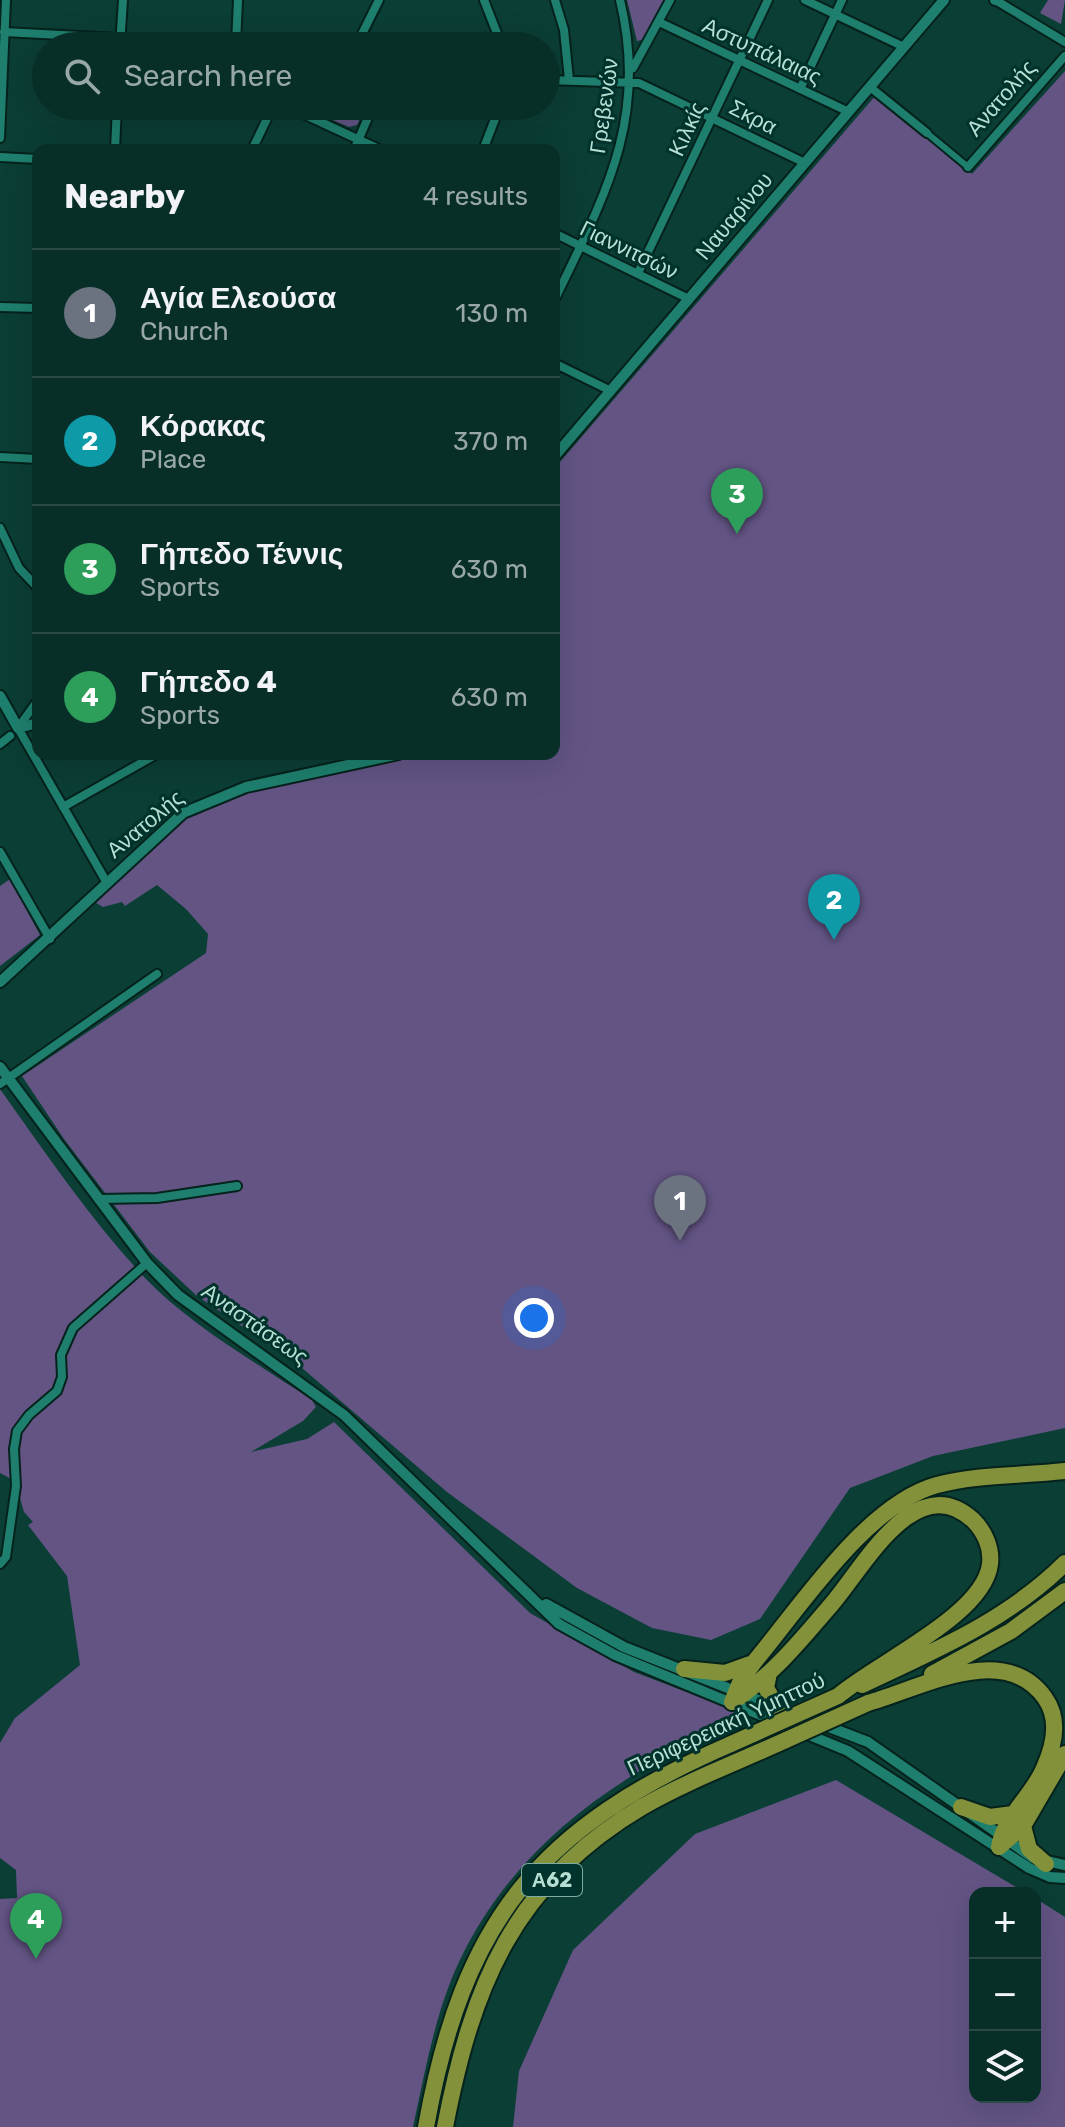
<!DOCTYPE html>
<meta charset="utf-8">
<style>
:root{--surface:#082e28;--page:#113630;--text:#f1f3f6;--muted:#98a8a8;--line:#294a45;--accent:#d6ab8b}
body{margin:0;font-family:Rubik,sans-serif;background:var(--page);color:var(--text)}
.controls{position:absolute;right:24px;bottom:24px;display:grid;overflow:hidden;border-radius:16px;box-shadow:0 8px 32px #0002}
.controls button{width:72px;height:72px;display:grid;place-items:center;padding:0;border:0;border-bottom:2px solid var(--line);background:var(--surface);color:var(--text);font:40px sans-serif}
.you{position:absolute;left:534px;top:1318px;width:28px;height:28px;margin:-20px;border:6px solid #fff;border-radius:50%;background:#1a73e8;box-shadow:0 0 0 12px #1a73e833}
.badge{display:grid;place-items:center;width:52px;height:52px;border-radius:50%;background:var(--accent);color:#fff;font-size:26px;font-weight:700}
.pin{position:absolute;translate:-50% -66px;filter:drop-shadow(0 2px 4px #0008)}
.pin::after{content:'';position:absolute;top:42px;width:28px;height:24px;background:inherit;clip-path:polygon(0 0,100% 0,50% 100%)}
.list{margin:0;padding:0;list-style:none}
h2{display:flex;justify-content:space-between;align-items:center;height:104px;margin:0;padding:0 32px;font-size:34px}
h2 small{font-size:26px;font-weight:400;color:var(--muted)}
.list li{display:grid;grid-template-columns:52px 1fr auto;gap:24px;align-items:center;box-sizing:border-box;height:128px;padding:0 32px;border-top:2px solid var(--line)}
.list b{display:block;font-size:30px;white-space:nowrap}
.list p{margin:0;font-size:26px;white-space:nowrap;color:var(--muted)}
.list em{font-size:26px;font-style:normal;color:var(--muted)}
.icon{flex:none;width:44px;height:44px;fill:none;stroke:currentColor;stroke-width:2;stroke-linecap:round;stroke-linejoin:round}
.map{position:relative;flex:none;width:1065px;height:2127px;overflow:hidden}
.search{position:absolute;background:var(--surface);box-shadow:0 8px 32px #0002;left:32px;top:32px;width:528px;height:88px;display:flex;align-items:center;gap:20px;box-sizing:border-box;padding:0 28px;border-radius:44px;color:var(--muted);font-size:30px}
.panel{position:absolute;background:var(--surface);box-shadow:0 8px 32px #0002;left:32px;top:144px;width:528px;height:616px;border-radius:16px}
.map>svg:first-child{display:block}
</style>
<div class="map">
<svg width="1065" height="2127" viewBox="0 0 1065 2127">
<rect width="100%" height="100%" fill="#0b3e35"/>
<path fill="#635484" d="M 627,0 L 665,0 L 646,39 L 637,41 Z
M 1048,0 L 1065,0 L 1061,24 L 1040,13 Z
M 1065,71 L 1065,1428 L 933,1456 L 850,1488 L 760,1619 L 711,1640 L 652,1628 L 577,1588 L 447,1492 L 295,1362 L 197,1296 L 150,1252 L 64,1139 L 22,1076 L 206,953 L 208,934 L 186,909 L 157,885 L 125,906 L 122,902 L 103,907 L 96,903 L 163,833 L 203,805 L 247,790 L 418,754 L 554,754 L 554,469 L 876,95 L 972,174 Z
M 301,106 L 360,106 L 363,112 L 357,125 L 349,127 Z
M 10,879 L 40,935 L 0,966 L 0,886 Z
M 0,1089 C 46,1154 91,1220 145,1278 C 192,1327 256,1362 312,1400 L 316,1407 L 303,1421 L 251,1452 L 307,1439 L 334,1422 L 530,1613 L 634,1672 L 750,1716 C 629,1766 516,1840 459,1962 C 435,2013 425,2072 413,2127 L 0,2127 L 0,1899 L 17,1898 L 16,1870 L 0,1858 L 0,1743 L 15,1718 L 80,1665 L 67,1576 L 28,1525 L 33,1522 L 24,1512 L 15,1481 L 0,1473 Z
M 836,1780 L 1026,1893 L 975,1893 L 975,2097 L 1035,2097 L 1035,1898 L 1065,1917 L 1065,2127 L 513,2127 L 519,2071 L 573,1950 L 695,1834 Z"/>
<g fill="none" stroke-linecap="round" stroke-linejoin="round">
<defs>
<path id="pedestrian" d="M 927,133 L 968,167"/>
<path id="minor" d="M 484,0 L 502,46
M 555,0 L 564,30 L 569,80
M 805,0 L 904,47
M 997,1 L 1065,42
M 659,22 L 849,112
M 4,32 L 269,46
M 358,42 L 379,0
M 236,44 L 238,0
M 120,46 L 123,0
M 305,46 L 341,40 L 367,46
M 633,68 L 670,0
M 546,80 L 639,83 L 805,163
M 870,87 L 927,133
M 800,89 L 842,0
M 286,106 L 381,150
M 0,138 L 6,0
M 115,150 L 117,106
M 252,150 L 273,106
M 354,150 L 373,106
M 483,150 L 500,106
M 0,157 L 38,159
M 968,167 L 1065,56
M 554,233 L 689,299
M 638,273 L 768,0
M 554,301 C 604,197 649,119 620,0
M 0,307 L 38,308
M 554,363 L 611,391
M 0,457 L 38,459
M 0,528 L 19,568 L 38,588
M 38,700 L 18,728 L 107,883
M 0,744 L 10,736
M 63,807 L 157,754
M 0,852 L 50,939
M 0,1084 L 157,974
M 98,1199 L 157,1198 L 237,1186
M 0,1564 L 6,1557 L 16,1486 L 14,1449 L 17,1431 L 29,1415 L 57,1391 L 62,1377 L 61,1355 L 73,1328 L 147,1263"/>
<path id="tertiary" d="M 995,0 L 998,0
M 554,457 L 944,0
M 0,696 L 18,728 L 38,723
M 0,982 L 183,813 L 246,787 L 399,754
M 0,1067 L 147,1263 L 178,1295 L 344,1415 L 559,1624 L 615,1655 L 848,1751 L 1029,1868 L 1050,1877 L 1065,1878
M 546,1604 L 624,1647 L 776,1707
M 795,1714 L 868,1742 L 1033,1858 L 1065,1865"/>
<path id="motorway" d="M 684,1669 L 725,1673 L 750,1664
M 769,1673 L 766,1688 L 778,1708
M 932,1674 L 1011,1631 L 1065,1591
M 862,1685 C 934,1651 1008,1620 1065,1563
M 732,1702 C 770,1678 802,1639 831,1605 C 862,1570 915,1467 973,1520 C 984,1531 992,1547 990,1564 C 984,1615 878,1662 838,1696
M 732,1702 L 741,1680 L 755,1661 C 801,1606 867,1504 937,1485 C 978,1474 1023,1476 1065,1471
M 868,1703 C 919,1689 1004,1640 1045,1698 C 1060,1719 1054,1746 1044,1768 C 1032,1797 1004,1816 999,1847
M 961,1807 L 990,1817 L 1013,1814
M 1023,1826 L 1029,1849 L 1046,1864
M 999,1847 L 1023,1826 L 1065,1754
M 426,2127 C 463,1920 539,1827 731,1744
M 445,2127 C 472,1987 513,1883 642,1807 C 687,1781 738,1762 786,1740"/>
</defs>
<use href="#pedestrian" stroke="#05221c" stroke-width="10"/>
<use href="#minor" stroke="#05221c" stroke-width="12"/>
<use href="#tertiary" stroke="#05221c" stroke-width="14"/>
<use href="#motorway" stroke="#05221c" stroke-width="20"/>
<use href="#pedestrian" stroke="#1e7f6e" stroke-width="6"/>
<use href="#minor" stroke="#1e7f6e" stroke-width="8"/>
<use href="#tertiary" stroke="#1e7f6e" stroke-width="10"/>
<use href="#motorway" stroke="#82913a" stroke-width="16"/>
<defs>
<path id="motorway-bridge" d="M 786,1740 L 868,1703
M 731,1744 L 838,1696"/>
</defs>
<use href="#motorway-bridge" stroke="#05221c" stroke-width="20" stroke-linecap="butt"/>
<use href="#motorway-bridge" stroke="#82913a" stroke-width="16"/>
</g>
<g text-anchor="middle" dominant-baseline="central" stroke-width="6" stroke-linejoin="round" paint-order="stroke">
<rect fill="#00332b" stroke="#7faba1" stroke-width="2" x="522" y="1864" width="60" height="32" rx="6"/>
<g font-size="20" font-weight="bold" fill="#b6dfd4">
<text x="552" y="1880">Α62</text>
</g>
<g font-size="22" fill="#b6dfd4" stroke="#00332b">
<text transform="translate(762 51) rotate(25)">Αστυπάλαιας</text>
<text transform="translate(1001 98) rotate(-49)">Ανατολής</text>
<text transform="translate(604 106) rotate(-82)">Γρεβενών</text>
<text transform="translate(753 117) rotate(27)">Σκρα</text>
<text transform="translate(687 129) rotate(-65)">Κιλκίς</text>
<text transform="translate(734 216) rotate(-50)">Ναυαρίνου</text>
<text transform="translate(629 250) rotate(26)">Γιαννιτσών</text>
<text transform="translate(145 824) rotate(-40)">Ανατολής</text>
<text transform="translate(255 1324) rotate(35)">Αναστάσεως</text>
<text transform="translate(726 1724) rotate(-25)">Περιφερειακή Υμηττού</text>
</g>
</g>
</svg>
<div class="controls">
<button>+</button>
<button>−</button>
<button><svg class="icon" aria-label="layers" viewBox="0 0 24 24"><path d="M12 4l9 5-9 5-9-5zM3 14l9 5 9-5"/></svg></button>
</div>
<div class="you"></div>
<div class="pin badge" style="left:680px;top:1241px;background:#6b7280">1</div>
<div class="pin badge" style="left:834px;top:940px;background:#0f9aa8">2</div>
<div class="pin badge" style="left:737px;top:534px;background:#2e9e5b">3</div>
<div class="pin badge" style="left:36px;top:1959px;background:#2e9e5b">4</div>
<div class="search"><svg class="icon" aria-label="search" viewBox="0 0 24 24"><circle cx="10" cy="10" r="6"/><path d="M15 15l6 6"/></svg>Search here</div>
<section class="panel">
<h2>Nearby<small>4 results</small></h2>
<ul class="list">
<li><span class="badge" style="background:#6b7280">1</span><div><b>Αγία Ελεούσα</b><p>Church</p></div><em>130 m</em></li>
<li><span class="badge" style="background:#0f9aa8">2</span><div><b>Κόρακας</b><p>Place</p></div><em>370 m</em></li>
<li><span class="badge" style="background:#2e9e5b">3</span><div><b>Γήπεδο Τέννις</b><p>Sports</p></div><em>630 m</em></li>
<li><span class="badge" style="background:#2e9e5b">4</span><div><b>Γήπεδο 4</b><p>Sports</p></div><em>630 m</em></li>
</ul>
</section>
</div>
